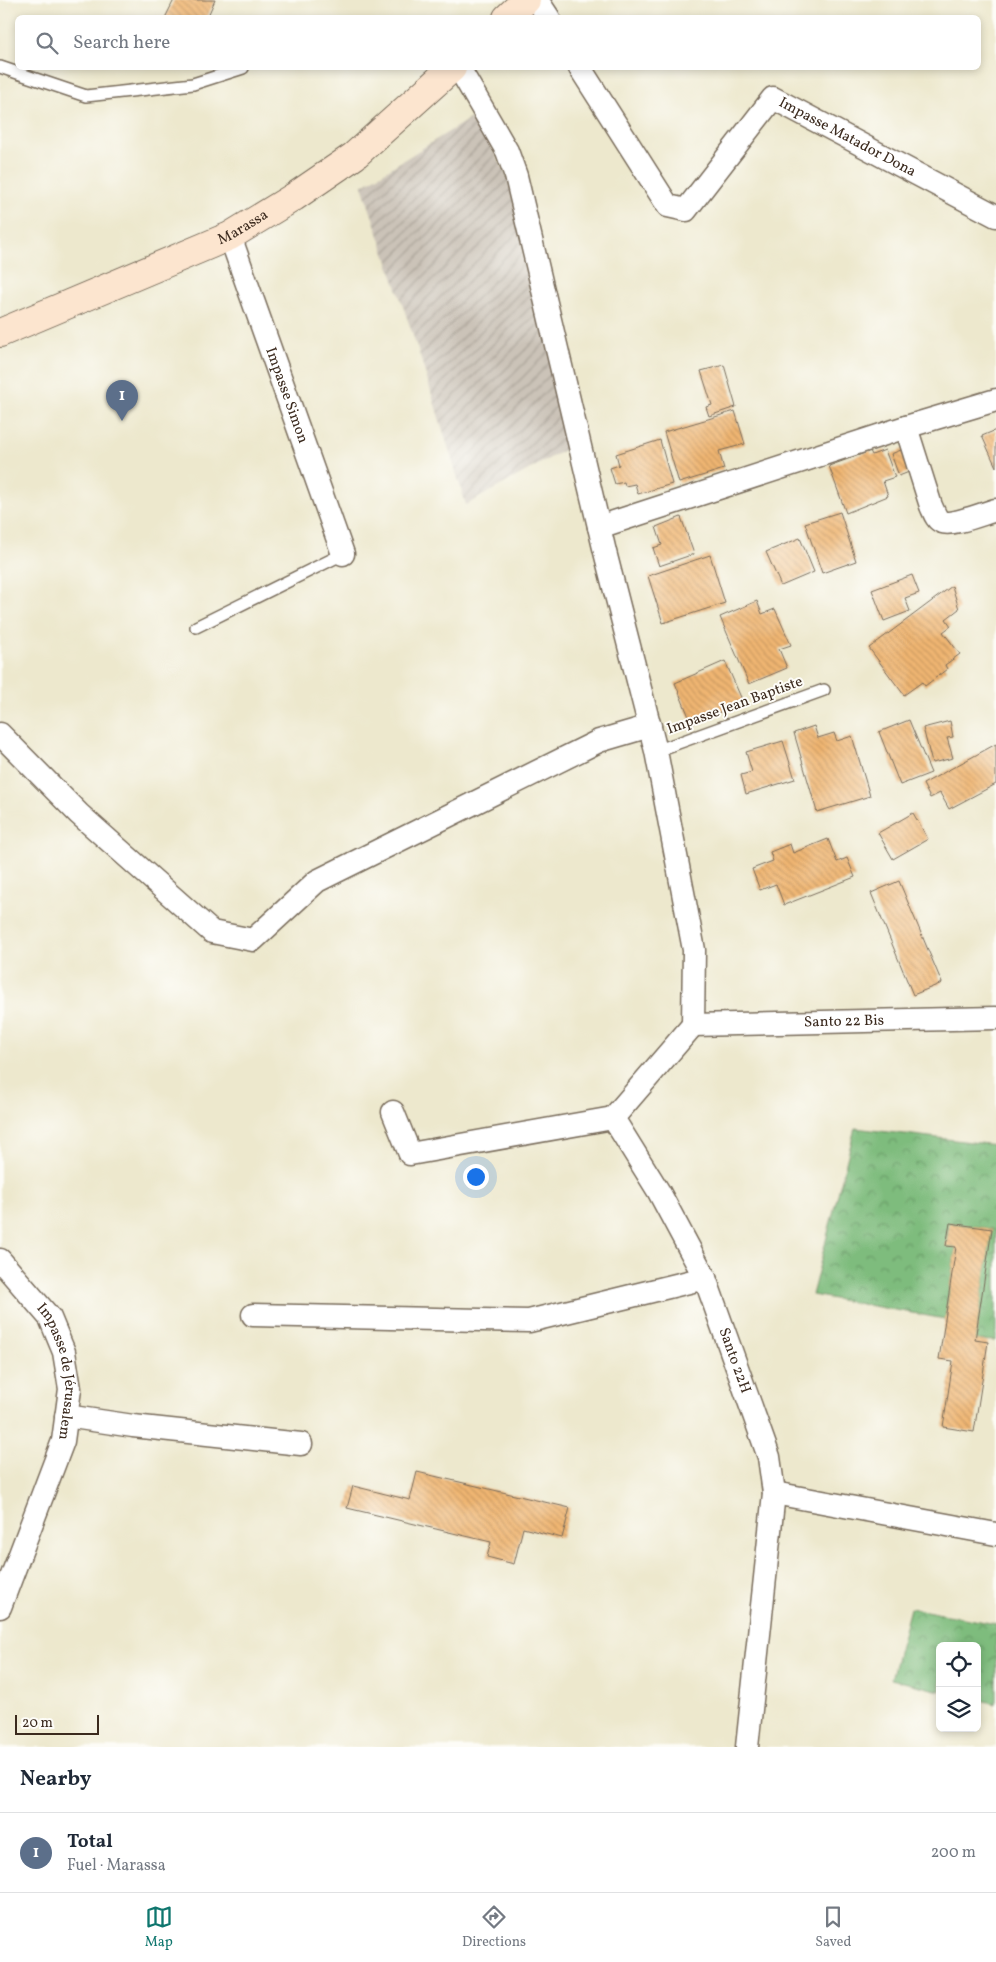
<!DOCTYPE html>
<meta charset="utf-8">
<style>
:root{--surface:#fff;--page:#f6f6f7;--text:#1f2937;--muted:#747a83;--line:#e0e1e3;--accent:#0f766e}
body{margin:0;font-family:Vollkorn,serif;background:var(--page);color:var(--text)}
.controls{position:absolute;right:15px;bottom:15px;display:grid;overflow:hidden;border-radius:8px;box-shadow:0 2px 8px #0003}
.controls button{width:45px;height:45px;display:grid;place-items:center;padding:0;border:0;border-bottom:1px solid var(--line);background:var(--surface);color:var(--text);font:25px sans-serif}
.scale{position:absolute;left:15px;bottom:12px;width:84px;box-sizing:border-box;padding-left:5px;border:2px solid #3b2a1e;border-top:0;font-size:14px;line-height:18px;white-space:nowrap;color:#3b2a1e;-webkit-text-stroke:4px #fdfcf7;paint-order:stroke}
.you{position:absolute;left:475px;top:1176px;width:18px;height:18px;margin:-12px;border:4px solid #fff;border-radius:50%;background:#1a73e8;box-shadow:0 0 0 8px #1a73e833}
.badge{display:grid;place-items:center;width:32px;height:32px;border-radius:50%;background:var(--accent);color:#fff;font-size:16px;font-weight:700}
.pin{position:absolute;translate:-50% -41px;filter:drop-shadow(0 1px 2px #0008)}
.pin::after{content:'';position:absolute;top:26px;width:18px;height:15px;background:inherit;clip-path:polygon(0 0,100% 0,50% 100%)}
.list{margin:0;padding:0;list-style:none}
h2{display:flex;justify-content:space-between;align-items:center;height:65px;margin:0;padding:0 20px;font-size:21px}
h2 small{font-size:16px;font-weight:400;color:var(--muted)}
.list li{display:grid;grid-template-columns:32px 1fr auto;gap:15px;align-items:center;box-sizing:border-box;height:80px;padding:0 20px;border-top:1px solid var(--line)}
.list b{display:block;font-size:19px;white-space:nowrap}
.list p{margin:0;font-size:16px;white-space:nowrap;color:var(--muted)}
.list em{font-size:16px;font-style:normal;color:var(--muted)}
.icon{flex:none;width:28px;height:28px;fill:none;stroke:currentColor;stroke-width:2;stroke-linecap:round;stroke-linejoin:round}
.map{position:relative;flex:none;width:996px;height:1747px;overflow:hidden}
.search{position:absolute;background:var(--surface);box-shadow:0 2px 8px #0003;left:15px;right:15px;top:15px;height:55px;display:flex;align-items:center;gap:12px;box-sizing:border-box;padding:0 18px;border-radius:8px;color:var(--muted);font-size:19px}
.sheet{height:145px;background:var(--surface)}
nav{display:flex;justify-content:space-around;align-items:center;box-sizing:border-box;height:70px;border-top:1px solid var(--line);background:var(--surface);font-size:14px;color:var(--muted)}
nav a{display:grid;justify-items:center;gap:2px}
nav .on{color:var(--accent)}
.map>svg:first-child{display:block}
</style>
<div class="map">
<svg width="996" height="1747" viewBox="0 0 996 1747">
<defs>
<pattern id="industrial-furrows" width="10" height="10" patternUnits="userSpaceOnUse" patternTransform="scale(1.25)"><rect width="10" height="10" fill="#cbc3b8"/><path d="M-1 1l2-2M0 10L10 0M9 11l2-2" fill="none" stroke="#a69f95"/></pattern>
<pattern id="forest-crowns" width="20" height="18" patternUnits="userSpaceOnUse" patternTransform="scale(1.25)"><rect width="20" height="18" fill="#7ebc7d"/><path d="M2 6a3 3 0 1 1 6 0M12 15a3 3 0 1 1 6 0" fill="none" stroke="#689966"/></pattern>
<pattern id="building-back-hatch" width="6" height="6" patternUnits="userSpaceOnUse" patternTransform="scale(1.25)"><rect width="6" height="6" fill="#f0b672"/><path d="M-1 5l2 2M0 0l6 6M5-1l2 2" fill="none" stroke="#c4945d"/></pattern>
</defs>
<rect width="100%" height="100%" fill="#fdfcf7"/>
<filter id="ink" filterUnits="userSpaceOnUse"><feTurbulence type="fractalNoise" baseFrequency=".02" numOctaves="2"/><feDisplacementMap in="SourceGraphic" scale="10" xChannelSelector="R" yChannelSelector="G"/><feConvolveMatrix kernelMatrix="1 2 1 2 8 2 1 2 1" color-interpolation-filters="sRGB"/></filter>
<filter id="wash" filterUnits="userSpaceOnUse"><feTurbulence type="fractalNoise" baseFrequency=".0096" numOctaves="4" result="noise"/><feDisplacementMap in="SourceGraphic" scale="20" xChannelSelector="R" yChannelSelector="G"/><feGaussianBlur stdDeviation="1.12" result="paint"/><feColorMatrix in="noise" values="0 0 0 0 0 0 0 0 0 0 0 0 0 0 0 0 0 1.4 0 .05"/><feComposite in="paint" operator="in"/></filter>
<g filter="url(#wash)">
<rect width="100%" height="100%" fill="#ede8cd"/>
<path fill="url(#industrial-furrows)" d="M 474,116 L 509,178 L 573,445 L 466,505 L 419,353 L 362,186 Z"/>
<path fill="url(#forest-crowns)" stroke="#5c734e" d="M 855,1128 L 996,1145 L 996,1341 L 975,1340 L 992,1229 L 949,1223 L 946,1246 L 956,1247 L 945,1319 L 812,1295 Z
M 910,1608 L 996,1624 L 996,1704 L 977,1699 L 977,1646 L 940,1646 L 940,1691 L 891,1679 Z"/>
<g id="blocks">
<path fill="url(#building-back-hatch)" d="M 174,0 L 215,0 L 207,18 L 165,18 Z
M 724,365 L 736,407 L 709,416 L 706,407 L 712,405 L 701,371 Z
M 735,411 L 745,444 L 719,451 L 724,469 L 679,483 L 664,432 Z
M 996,430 L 996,467 L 982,436 Z
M 660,440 L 672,484 L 638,494 L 635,484 L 625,486 L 624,482 L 615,484 L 610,468 L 619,465 L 616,454 Z
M 906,448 L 914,470 L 899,476 L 891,454 Z
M 885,450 L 895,477 L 883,481 L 888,496 L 846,513 L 829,466 L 870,451 L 872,455 Z
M 840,512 L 856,561 L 822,573 L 805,523 Z
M 681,517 L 694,554 L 659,566 L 653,548 L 662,545 L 656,527 Z
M 800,538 L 814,572 L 781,586 L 766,552 Z
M 710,555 L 725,603 L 663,623 L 648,576 Z
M 912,575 L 919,593 L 905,598 L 910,611 L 884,621 L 872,590 Z
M 952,586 L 959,609 L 946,619 L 951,626 L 943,632 L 960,654 L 945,665 L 947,669 L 925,686 L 922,682 L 904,695 L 869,648 Z
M 757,601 L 762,614 L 775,609 L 791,645 L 779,649 L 787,668 L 749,684 L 720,617 Z
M 725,661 L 743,702 L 692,724 L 675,683 Z
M 909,720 L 931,773 L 900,785 L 879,732 Z
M 950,721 L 953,737 L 947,738 L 953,758 L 932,763 L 923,728 Z
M 814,726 L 818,738 L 834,733 L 837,741 L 852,736 L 870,796 L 817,812 L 794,733 Z
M 783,741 L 795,779 L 746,794 L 741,775 L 752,772 L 746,752 Z
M 996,744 L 996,784 L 949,809 L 940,793 L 930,798 L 923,784 Z
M 913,813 L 928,839 L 893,859 L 878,833 Z
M 828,839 L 837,862 L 847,858 L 855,877 L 784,905 L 776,884 L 760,890 L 752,869 L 773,861 L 770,852 L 790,844 L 793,853 Z
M 899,881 L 942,983 L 913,995 L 871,893 Z
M 950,1223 L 992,1229 L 975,1340 L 988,1342 L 974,1432 L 943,1427 L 953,1361 L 939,1359 L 956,1247 L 946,1246 Z
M 417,1472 L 570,1508 L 562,1538 L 523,1528 L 514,1564 L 487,1557 L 491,1542 L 347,1508 L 353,1486 L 410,1500 Z"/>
</g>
</g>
<g filter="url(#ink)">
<use href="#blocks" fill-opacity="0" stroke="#796c5b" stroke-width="1"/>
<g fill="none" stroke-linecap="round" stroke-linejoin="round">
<defs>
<path id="service" d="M 0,67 L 86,96 L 193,84 L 243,68
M 196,627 L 343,554
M 656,751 L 824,690"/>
<g id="minor">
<path d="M 537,0 L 549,18"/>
<path d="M 459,68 L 507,151 L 516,176 L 605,552 L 656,751 L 694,950 L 693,1025"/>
<path id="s1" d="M 580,68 L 668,206 L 686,210 L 773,98 L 996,216"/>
<path id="s2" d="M 230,236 L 343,554"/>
<path d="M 906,427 L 931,506 C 934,512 936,520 942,522 C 953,526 984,513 996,510"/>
<path d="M 599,527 L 906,427 L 996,400"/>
<path d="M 0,734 L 79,814 L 212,932 L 253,940 L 317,881 L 599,741 L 650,726"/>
<path id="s3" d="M 693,1025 L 613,1118 L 659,1192 L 705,1278 L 769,1457 L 774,1493 L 747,1747"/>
<path id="s4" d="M 693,1025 L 996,1018"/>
<path d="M 393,1112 L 410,1154 L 613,1118"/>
<path id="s5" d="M 0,1260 L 50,1318 L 64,1352 L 70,1389 L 63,1441 L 0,1607"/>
<path d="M 253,1315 L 529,1321 L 705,1278"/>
<path d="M 66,1416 L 133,1426 L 301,1444"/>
<path d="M 774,1493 L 996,1534"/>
</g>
<g id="secondary">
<path d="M 507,18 L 526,0"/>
<path id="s6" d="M 0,333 L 230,236 L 294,197 L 354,156 L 452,68"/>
</g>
</defs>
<use href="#service" stroke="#796c5b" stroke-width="14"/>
<use href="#minor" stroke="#796c5b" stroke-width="25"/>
<use href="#secondary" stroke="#796c5b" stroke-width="30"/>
<use href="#service" stroke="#fff" stroke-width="11"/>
<use href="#minor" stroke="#fff" stroke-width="22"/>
<use href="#secondary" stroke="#fce5cf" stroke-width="28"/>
</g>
</g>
<g text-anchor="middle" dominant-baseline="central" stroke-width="4" stroke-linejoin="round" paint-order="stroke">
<g font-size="15" fill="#3b2a1e" stroke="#fdfcf7">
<text stroke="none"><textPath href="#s1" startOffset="408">Impasse Matador Dona</textPath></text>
<text stroke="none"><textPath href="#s6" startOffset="265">Marassa</textPath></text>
<text stroke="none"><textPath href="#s2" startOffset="169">Impasse Simon</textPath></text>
<text transform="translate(735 706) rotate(-20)">Impasse Jean Baptiste</text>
<text stroke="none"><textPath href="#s4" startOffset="151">Santo 22 Bis</textPath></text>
<text stroke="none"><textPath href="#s3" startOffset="395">Santo 22H</textPath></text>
<text stroke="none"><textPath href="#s5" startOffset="131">Impasse de Jérusalem</textPath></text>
</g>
</g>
</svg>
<div class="controls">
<button><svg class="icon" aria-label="locate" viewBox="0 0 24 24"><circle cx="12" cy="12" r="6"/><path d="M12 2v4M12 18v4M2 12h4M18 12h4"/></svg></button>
<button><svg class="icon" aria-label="layers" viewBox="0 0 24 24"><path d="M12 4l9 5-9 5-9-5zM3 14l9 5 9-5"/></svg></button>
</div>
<div class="scale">20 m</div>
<div class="you"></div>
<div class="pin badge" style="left:122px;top:421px;background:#5c6f8a">1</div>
<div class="search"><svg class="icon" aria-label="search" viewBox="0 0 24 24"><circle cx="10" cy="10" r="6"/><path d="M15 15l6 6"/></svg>Search here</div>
</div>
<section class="sheet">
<h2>Nearby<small></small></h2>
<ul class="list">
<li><span class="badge" style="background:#5c6f8a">1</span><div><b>Total</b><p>Fuel · Marassa</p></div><em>200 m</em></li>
</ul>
</section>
<nav>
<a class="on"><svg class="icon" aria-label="map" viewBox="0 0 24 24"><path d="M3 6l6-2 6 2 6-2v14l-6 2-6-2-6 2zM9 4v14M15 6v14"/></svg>Map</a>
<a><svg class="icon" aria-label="directions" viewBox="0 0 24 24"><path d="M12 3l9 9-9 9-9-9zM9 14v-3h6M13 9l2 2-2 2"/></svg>Directions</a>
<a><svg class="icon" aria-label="saved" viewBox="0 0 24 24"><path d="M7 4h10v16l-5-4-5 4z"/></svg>Saved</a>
</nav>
